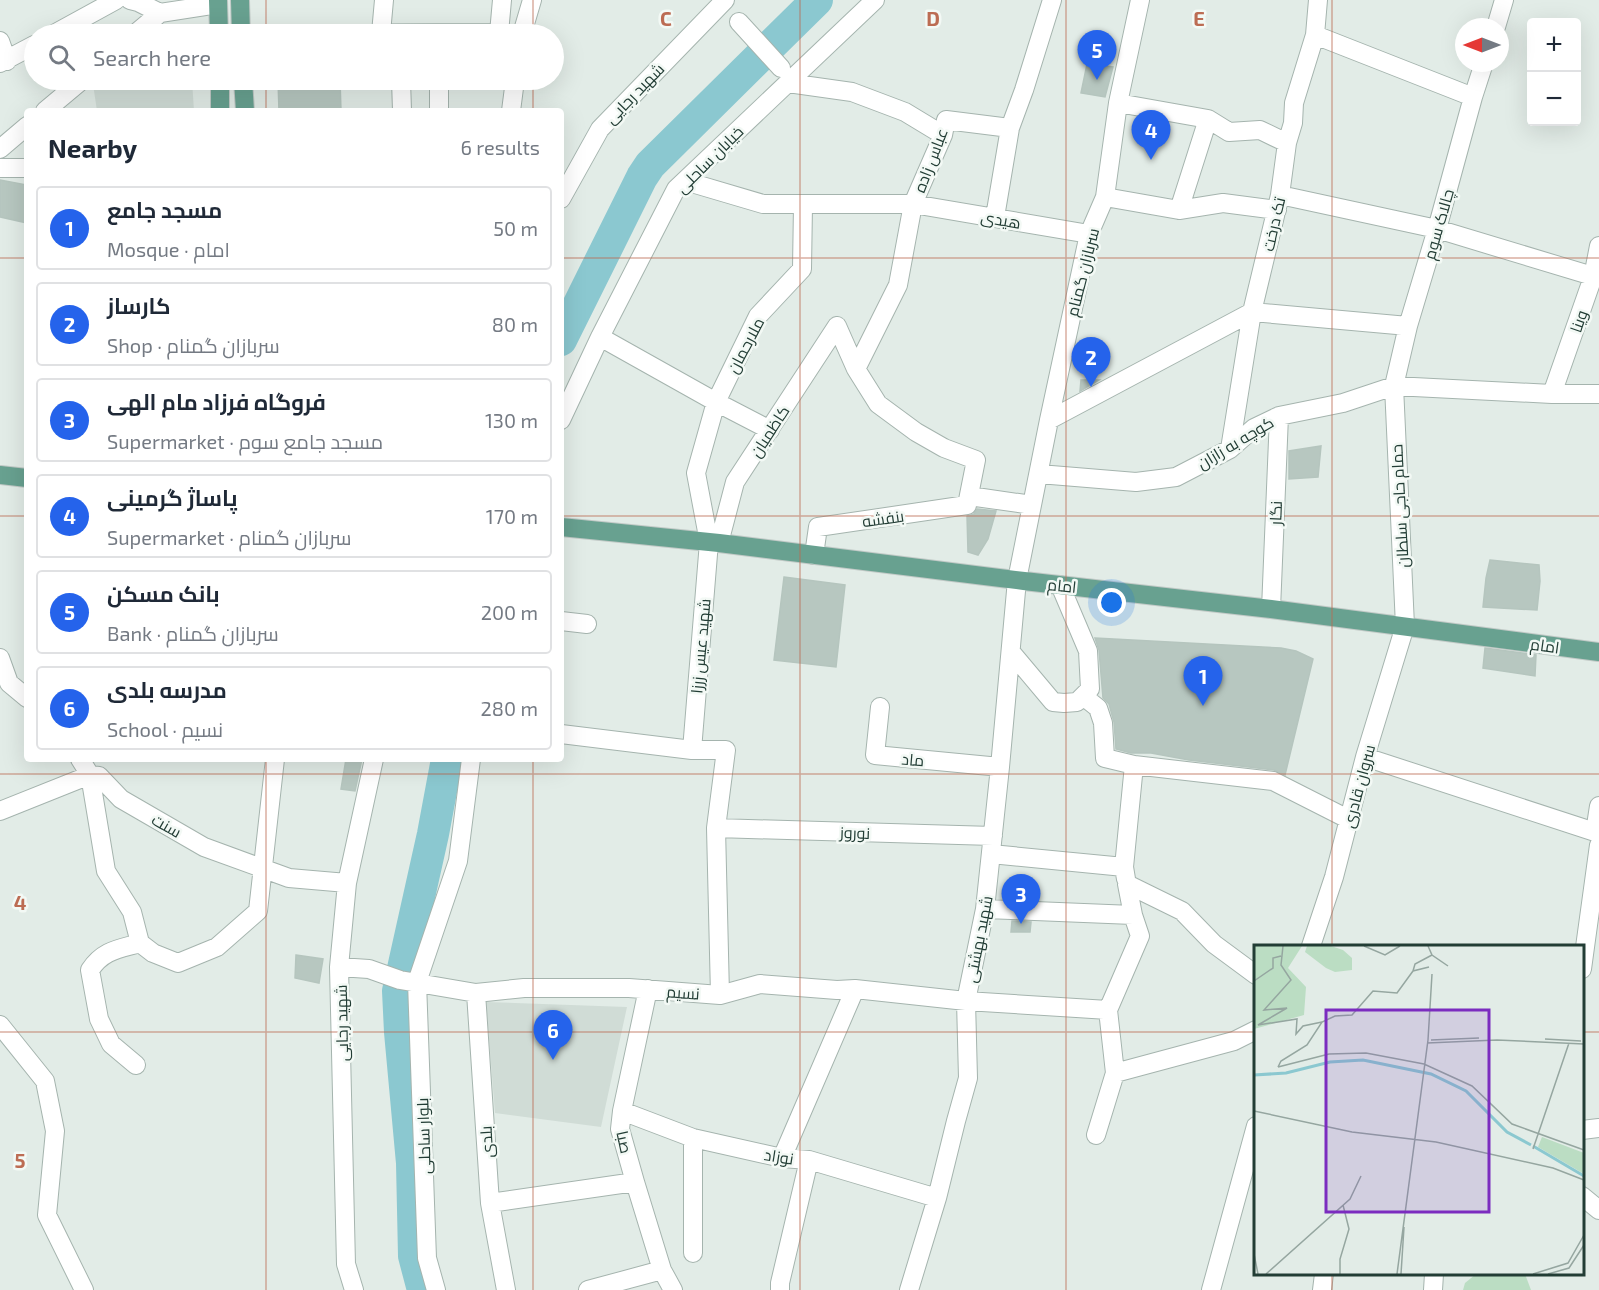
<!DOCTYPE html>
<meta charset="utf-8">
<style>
:root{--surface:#fff;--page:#f2f2f3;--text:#1f2937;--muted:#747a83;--line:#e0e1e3;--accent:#2563eb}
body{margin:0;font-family:"Exo 2",Cairo,sans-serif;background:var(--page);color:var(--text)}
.controls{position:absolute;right:18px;top:18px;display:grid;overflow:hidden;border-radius:6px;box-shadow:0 6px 24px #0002}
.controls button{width:54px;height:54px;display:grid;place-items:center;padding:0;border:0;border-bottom:2px solid var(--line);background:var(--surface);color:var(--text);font:30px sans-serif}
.compass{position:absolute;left:1455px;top:18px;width:54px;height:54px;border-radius:50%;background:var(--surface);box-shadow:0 6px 24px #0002;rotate:270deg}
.you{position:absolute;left:1112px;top:603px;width:21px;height:21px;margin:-15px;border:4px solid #fff;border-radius:50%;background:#1a73e8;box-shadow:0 0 0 9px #1a73e833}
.badge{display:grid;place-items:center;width:39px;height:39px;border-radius:50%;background:var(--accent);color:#fff;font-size:20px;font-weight:700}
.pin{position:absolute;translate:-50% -50px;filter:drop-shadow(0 2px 3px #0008)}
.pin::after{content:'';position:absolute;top:32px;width:21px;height:18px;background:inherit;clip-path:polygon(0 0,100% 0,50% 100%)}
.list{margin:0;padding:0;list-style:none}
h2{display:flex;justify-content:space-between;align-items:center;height:78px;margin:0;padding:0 24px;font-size:26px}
h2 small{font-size:20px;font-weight:400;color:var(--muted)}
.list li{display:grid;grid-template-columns:39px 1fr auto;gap:18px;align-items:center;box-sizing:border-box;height:84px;margin:0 12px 12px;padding:0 12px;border:2px solid var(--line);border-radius:6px}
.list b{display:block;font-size:22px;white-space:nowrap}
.list p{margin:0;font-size:20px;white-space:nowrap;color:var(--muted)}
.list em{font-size:20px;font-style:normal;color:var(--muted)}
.icon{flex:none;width:33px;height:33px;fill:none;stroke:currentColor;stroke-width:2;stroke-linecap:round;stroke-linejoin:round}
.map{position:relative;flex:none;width:1599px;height:1290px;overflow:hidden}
.search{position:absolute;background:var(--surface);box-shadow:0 6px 24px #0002;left:24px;top:24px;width:540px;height:66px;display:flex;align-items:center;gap:15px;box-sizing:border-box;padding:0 21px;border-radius:33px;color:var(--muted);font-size:22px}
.panel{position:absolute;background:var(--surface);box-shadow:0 6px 24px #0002;left:24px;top:108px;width:540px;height:654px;border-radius:6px}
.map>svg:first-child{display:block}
</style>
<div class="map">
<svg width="1599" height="1290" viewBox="0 0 1599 1290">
<rect width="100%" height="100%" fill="#e2ece7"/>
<path fill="#d0dcd6" d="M 130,80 L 192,80 L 194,111 L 97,111 L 93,84 Z
M 486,1002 L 627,1007 L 601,1127 L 495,1113 Z"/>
<path fill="#bbddc3" d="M 1476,1274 L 1525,1274 L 1531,1290 L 1463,1290 L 1465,1283 Z"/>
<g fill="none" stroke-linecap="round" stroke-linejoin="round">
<path stroke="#8bc8d0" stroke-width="32" d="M 561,340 L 642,177 L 650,165 L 817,0
M 423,1290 L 414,1256 L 412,1163 L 400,1032 L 398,991 L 433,834 L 447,759"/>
</g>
<path fill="#b7c7c0" stroke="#b5c5be" stroke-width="1.5" d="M 1087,64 L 1113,67 L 1105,97 L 1081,93 Z
M 278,80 L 340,80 L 341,111 L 279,111 Z
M 0,180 L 27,185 L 27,223 L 0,217 Z
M 1081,380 L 1099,380 L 1080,391 Z
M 1321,446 L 1318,477 L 1289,479 L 1289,451 Z
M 977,509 L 996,511 L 988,539 L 978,555 L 968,552 L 967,516 L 974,514 Z
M 1490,560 L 1539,565 L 1540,581 L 1537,610 L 1483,607 L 1486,578 Z
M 784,577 L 845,585 L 836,667 L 774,660 Z
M 1095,638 L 1281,648 L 1296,651 L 1313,659 L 1285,775 L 1274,770 L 1189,760 L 1151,753 L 1131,753 L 1116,749 L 1114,722 L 1109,704 L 1103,698 L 1099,650 Z
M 1485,648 L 1536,655 L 1535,676 L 1483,668 Z
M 346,759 L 362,759 L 355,791 L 341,789 Z
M 1012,921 L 1031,922 L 1030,932 L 1011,932 Z
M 296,955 L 323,959 L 319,983 L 295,978 Z"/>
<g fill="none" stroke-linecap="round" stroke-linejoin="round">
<defs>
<path id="minor" d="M 130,0 L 138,2 L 160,13 L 218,4
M 739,22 L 781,68
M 1496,27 L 1504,0
M 381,33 L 384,0
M 499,33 L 502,0
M 54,34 L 116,0
M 135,34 L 160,13
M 241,34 L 499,33 L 502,34
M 522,34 L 532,0
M 1315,35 L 1473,97
M 0,41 L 7,61
M 0,63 L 34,45
M 401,80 L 402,111
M 439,80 L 439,111
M 788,83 L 852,92 L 905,112 L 943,135
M 1118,103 L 1208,119 L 1229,132 L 1260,130 L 1287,143
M 45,111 L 82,80
M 511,111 L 515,80
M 0,149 L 27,126
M 0,168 L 27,168
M 685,181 L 763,204 L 913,204 L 943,135 L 946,120 L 1010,128 L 1024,90 L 1052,0
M 1280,195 L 1437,229 L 1599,278
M 1105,197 L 1179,210 L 1223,203 L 1277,210
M 561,199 L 600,129 L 725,0
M 1179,210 L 1208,119
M 995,217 L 1010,128
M 837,326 L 856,369 L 898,285 L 913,204 L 1089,234
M 600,337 L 716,402 L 696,473 L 709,542 L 692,750
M 1552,394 L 1593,277 L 1599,246
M 561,420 L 600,337 L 676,189 L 875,0
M 1049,420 L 1252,312 L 1408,326
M 770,430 L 716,402 L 758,316 L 802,269 L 803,205
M 1230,449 L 1252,312 L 1280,195 L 1287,143 L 1293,123 L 1294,103 L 1315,35 L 1318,0
M 1039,474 L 1136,482 L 1176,477 L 1230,449 L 1254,428 L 1279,416 L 1343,403 L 1394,386 L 1552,394 L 1599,394
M 969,496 L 1032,505
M 719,543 L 735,482 L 837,326
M 814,555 L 818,527 L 967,505 L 976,460 L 944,448 L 916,432 L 878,404 L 856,369
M 1271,609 L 1279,416
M 561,621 L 587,624
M 1011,652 L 1053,702 L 1064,703 L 1077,702 L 1090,689 L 1088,651 L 1060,585
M 0,658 L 9,683 L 27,698
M 1083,696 L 1098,708 L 1103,723 L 1105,758 L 1134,765
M 880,707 L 875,755 L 1000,767
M 561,734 L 692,750 L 726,750 L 716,828 L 720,995
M 1365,757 L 1595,832
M 80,759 L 90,775 L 106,871 L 132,912 L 140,943 L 153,953 L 178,963 L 217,947 L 258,911 L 275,759
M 1599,806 L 1595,832 L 1599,831
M 0,811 L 90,775 L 99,776 L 121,799 L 204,847 L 289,878 L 347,883
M 716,828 L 993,836
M 991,854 L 1124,867 L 1126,879
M 1124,867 L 1134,765 L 1273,781 L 1348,819
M 985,909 L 1133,915
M 1311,946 L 1334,877 L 1365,757 L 1405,626 L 1394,386 L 1408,326 L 1437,229 L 1473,97 L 1484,63
M 339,967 L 369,969 L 400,980 L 476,993 L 524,988 L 629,988 L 720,995 L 760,984 L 837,990 L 855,989 L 966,1001 L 1108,1010 L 1115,1073
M 1582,969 L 1599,845
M 648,989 L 622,1111 L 620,1129 L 635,1182 L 662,1270 L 673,1290
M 476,993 L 490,1203 L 506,1290
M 1108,1010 L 1140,936 L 1133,915 L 1127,884 L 1182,911 L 1214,944 L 1256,975
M 0,1025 L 45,1081 L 55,1131 L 47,1215 L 84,1290
M 136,1065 L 111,1044 L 99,1019 L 90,970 C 103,950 119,949 140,943
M 622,1111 L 693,1138 L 782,1158 L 809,1160 L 937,1198
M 1582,1130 L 1599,1128
M 1096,1135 L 1115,1073 L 1234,1041 L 1256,1030
M 693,1138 L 693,1253
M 782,1158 L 855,989
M 1582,1196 L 1599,1210
M 490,1203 L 635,1182
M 354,1290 L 346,1264 L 339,967 L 347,883 L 374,759
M 436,1290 L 427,1258 L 417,982 L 458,861 L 471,759
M 588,1290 L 662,1270
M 780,1290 L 780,1283 L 809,1160
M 909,1290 L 937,1198 L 956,1121 L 968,1078 L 966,1001 L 985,909 L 1000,767 L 1017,580 L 1049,420 L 1089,234 L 1105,197 L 1118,103 L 1140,0
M 1211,1290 L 1256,1126
M 1322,1290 L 1324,1274
M 1433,1290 L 1434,1274"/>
<path id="major" d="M 218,0 L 219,34
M 240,0 L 241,34
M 220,80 L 220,111
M 243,80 L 245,111
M 0,475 L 27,478
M 561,527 L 719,543 L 1024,581 L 1271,609 L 1599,652"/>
</defs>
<use href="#minor" stroke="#a5b4ae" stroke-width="20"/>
<use href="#major" stroke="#c1c9c6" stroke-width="20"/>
<use href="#minor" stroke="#fff" stroke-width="18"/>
<use href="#major" stroke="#68a190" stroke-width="18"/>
</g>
<path fill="none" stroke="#bc6c53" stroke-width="1.5" stroke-opacity="0.55" d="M 266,0 L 266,34M 533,0 L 533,34M 800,0 L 800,1290M 1066,0 L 1066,1290M 1332,0 L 1332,946M 266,80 L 266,111M 533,80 L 533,111M 0,258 L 27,258M 561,258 L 1599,258M 0,516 L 27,516M 561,516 L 1599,516M 266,759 L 266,1290M 533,759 L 533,1290M 0,774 L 1599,774M 0,1032 L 1256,1032M 1582,1032 L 1599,1032M 1332,1274 L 1332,1290"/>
<g text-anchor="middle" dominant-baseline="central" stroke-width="5" stroke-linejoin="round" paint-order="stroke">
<g font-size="16" fill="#223d35" stroke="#f3f9f5">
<text transform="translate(634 93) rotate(-46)">شهید رجایی</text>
<text transform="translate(709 159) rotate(-45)">خیابان ساحلی</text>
<text transform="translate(930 160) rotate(-69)">عباس زاده</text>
<text transform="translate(1001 219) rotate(10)">هیدی</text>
<text transform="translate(1273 224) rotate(-77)">تک درخت</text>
<text transform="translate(1438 224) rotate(-74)">چالاک سوم</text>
<text transform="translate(1082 272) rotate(-76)">سربازان گمنام</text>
<text transform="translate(1578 321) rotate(-71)">وینا</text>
<text transform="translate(745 345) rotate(-62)">ملارحمان</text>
<text transform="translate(769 431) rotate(-57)">کاظمیان</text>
<text transform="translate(1235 442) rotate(-31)">کوچه به زازان</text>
<text transform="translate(1399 506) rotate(-93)">حمام حاجی سلطان</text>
<text transform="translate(1275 513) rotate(-88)">نگار</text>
<text transform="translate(883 518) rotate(-8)">بنفشه</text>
<text transform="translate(1062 585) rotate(6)">امام</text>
<text transform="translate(1545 645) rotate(8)">امام</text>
<text transform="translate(700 646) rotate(-85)">شهید عیس زرزا</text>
<text transform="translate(913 759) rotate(5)">ماد</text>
<text transform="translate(1358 786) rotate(-75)">سروان قادری</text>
<text transform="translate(167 825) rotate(30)">سنت</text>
<text transform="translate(855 832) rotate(2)">نوروز</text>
<text transform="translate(978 939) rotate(-79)">شهید بهشتی</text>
<text transform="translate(683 992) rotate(4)">نسیم</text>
<text transform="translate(341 1023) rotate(-91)">شهید رجایی</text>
<text transform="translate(423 1136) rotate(-92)">بلوار ساحلی</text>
<text transform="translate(486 1142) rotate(-94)">بلدی</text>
<text transform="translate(625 1142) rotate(78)">صبا</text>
<text transform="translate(779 1156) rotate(9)">نوزاد</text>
</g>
</g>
<g transform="translate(1254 945)">
<rect width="330" height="330" fill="#e2ece7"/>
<path d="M 0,1 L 48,1 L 34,23 L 52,42 L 50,70 L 0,84 ZM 53,1 L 77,1 L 89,5 L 98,13 L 98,25 L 81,27 L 72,23 L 51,7 ZM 288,192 L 330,208 L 330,229 L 284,202 Z" fill="#bbddc3"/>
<path fill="none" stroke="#8bc8d0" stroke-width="3" d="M 0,130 L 32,128 L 76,117 L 109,115 L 177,129 L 212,146 L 253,187 L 277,200M 279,201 L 330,231"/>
<path fill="none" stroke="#95a6a0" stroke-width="1.5" d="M 29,1 L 27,20 L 37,35 L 10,65 L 33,63 L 4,80 L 43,74 L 42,89 L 49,81 L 68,77M 110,1 L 131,10 L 146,1M 174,1 L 178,10 L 194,21M 159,26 L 161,19 L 178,10M 0,36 L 19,23 L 19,13 L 27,11M 291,94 L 327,96M 177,95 L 225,93M 173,98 L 243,95 L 330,99M 24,122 L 75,109 L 112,108 L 170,119 L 218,141 L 258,179 L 330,205M 24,122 L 27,116 L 53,100 L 68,77 L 81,71 L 98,70 L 119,46 L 143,48 L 159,26 L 175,22M 0,166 L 98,187 L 182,197 L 299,223 L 330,235M 279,204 L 315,98M 0,309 L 4,329M 12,329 L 96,254 L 107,231M 86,329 L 86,314 L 95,284 L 89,260M 143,329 L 174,95 L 178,29M 147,329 L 150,282M 279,329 L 314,318 L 330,290M 294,329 L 315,323 L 330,300"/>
<path fill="#7b2cbf" fill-opacity="0.15" stroke="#7b2cbf" stroke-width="3" d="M 72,65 L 235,65 L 235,267 L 72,267 Z"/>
<rect width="330" height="330" fill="none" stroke="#223d35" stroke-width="3"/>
</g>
<g font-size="20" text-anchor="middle" font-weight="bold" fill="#bc6c53" stroke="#f3f9f5" stroke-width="5" stroke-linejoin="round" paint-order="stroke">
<text x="666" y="26">C</text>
<text x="933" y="26">D</text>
<text x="1199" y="26">E</text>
<text x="20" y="910">4</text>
<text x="20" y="1168">5</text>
</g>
</svg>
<div class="controls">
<button>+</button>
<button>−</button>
</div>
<svg class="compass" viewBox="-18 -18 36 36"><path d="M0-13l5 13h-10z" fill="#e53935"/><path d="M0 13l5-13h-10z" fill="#747a83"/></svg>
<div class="you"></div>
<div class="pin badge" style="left:1203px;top:706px">1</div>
<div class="pin badge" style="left:1091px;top:387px">2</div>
<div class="pin badge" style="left:1021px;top:924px">3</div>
<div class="pin badge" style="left:1151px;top:160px">4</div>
<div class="pin badge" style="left:1097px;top:80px">5</div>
<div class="pin badge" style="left:553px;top:1060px">6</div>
<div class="search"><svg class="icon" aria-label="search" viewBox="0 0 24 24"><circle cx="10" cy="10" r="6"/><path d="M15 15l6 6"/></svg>Search here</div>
<section class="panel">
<h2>Nearby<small>6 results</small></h2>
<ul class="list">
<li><span class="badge">1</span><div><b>مسجد جامع</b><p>Mosque · امام</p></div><em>50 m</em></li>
<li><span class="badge">2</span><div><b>کارساز</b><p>Shop · سربازان گمنام</p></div><em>80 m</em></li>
<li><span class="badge">3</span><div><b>فروگاه فرزاد مام الهی</b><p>Supermarket · مسجد جامع سوم</p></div><em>130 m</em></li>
<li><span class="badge">4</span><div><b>پاساژ گرمینی</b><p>Supermarket · سربازان گمنام</p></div><em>170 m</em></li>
<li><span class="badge">5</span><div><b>بانک مسکن</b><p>Bank · سربازان گمنام</p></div><em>200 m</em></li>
<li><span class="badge">6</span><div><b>مدرسه بلدی</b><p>School · نسیم</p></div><em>280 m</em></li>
</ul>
</section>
</div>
